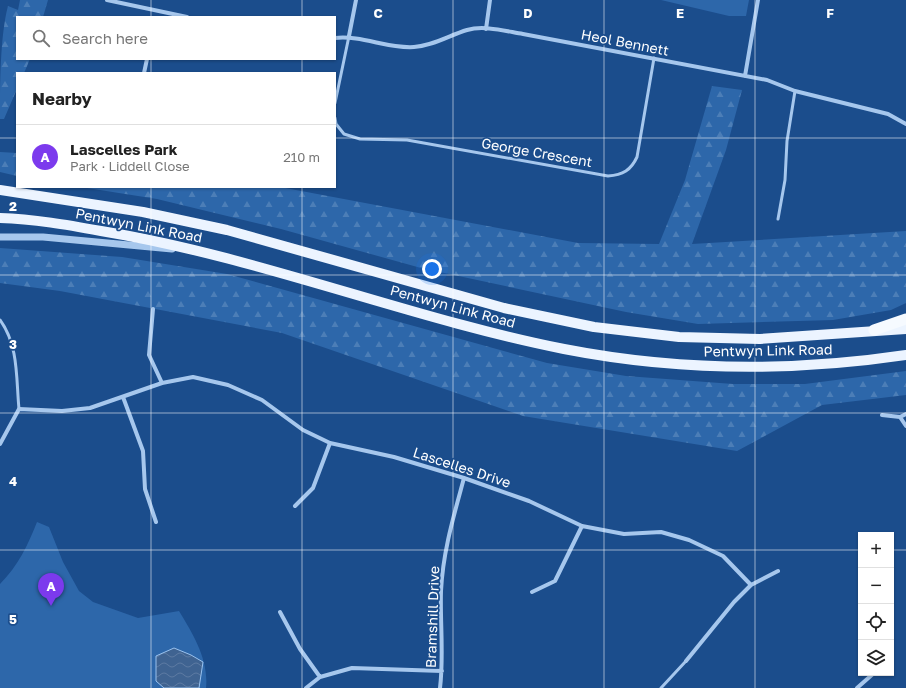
<!DOCTYPE html>
<meta charset="utf-8">
<style>
:root{--surface:#fff;--page:#f2f2f2;--text:#222;--muted:#767676;--line:#e0e0e0;--accent:#7c3aed}
body{margin:0;font-family:"Golos Text",sans-serif;background:var(--page);color:var(--text)}
.controls{position:absolute;right:12px;bottom:12px;display:grid;overflow:hidden;border-radius:0px;box-shadow:0 1px 3px #0004}
.controls button{width:36px;height:36px;display:grid;place-items:center;padding:0;border:0;border-bottom:1px solid var(--line);background:var(--surface);color:var(--text);font:20px sans-serif}
.you{position:absolute;left:432px;top:269px;width:14px;height:14px;margin:-10px;border:3px solid #fff;border-radius:50%;background:#1a73e8;box-shadow:0 0 0 6px #1a73e833}
.badge{display:grid;place-items:center;width:26px;height:26px;border-radius:50%;background:var(--accent);color:#fff;font-size:13px;font-weight:700}
.pin{position:absolute;translate:-50% -33px;filter:drop-shadow(0 1px 2px #0008)}
.pin::after{content:'';position:absolute;top:21px;width:14px;height:12px;background:inherit;clip-path:polygon(0 0,100% 0,50% 100%)}
.list{margin:0;padding:0;list-style:none}
h2{display:flex;justify-content:space-between;align-items:center;height:52px;margin:0;padding:0 16px;font-size:17px}
h2 small{font-size:13px;font-weight:400;color:var(--muted)}
.list li{display:grid;grid-template-columns:26px 1fr auto;gap:12px;align-items:center;box-sizing:border-box;height:64px;padding:0 16px;border-top:1px solid var(--line)}
.list b{display:block;font-size:15px;white-space:nowrap}
.list p{margin:0;font-size:13px;white-space:nowrap;color:var(--muted)}
.list em{font-size:13px;font-style:normal;color:var(--muted)}
.icon{flex:none;width:22px;height:22px;fill:none;stroke:currentColor;stroke-width:2;stroke-linecap:round;stroke-linejoin:round}
.map{position:relative;flex:none;width:906px;height:688px;overflow:hidden}
.search{position:absolute;background:var(--surface);box-shadow:0 1px 3px #0004;left:16px;top:16px;width:320px;height:44px;display:flex;align-items:center;gap:10px;box-sizing:border-box;padding:0 14px;border-radius:0px;color:var(--muted);font-size:15px}
.panel{position:absolute;background:var(--surface);box-shadow:0 1px 3px #0004;left:16px;top:72px;width:320px;height:116px;border-radius:0px}
.map>svg:first-child{display:block}
</style>
<div class="map">
<svg width="906" height="688" viewBox="0 0 906 688">
<defs>
<pattern id="forest-firs" width="22" height="20" patternUnits="userSpaceOnUse"><rect width="22" height="20" fill="#2d67aa"/><path d="M5 1l3.5 6h-7zM16 11l3.5 6h-7z" fill="#4c7eb7"/></pattern>
<pattern id="water-waves" width="16" height="10" patternUnits="userSpaceOnUse"><rect width="16" height="10" fill="#3f6391"/><path d="M0 5q4-4 8 0t8 0" fill="none" stroke="#5c7aa2"/></pattern>
</defs>
<rect width="100%" height="100%" fill="#1b4d8c"/>
<path fill="#2d67aa" d="M 661,0 L 749,0 L 746,16 L 729,16 Z
M 37,522 L 49,527 L 63,562 L 79,591 L 93,602 L 138,618 L 179,611 C 193,634 209,660 206,688 L 0,688 L 0,584 C 18,566 28,545 37,522 Z"/>
<path fill="url(#forest-firs)" d="M 20,0 L 48,0 L 43,17 L 17,17 L 17,59 L 30,59 L 24,73 L 17,73 L 17,89 L 4,119 L 0,119 C 0,86 0,36 8,6 L 18,10 Z
M 712,86 L 742,90 L 726,150 L 692,244 L 906,231 L 906,303 L 891,310 L 833,320 L 698,324 L 626,312 L 421,268 L 281,229 L 157,199 L 81,187 L 280,187 L 578,243 L 659,244 L 685,180 Z
M 0,152 L 17,153 L 17,176 L 0,172 Z
M 0,248 L 122,257 L 227,274 L 547,363 L 626,376 L 733,384 L 805,384 L 906,371 L 906,395 L 822,405 L 737,451 L 523,416 L 282,333 L 60,291 L 0,283 Z"/>
<path fill="url(#water-waves)" stroke="#99c2ef" d="M 174,648 L 191,655 L 203,662 L 199,688 L 164,688 L 156,681 L 156,656 Z"/>
<g fill="none" stroke-linecap="round" stroke-linejoin="round">
<path stroke="#a6c7ed" stroke-width="3" d="M 335,103 L 349,36
M 335,118 L 336,124 L 344,134 L 360,139 L 407,140 L 608,176 C 623,175 631,170 637,157 L 654,58
M 778,219 L 785,180 L 787,141 L 795,91
M 0,320 C 19,346 16,379 19,409
M 661,688 L 686,661"/>
<path stroke="#a6c7ed" stroke-width="4" d="M 107,0 L 187,17
M 486,29 L 490,0
M 349,36 L 356,0
M 335,38 C 362,35 388,49 414,47 C 433,46 450,35 467,30 C 484,25 505,31 523,34 L 767,80 L 795,91 L 888,114 L 906,124
M 144,73 L 147,59
M 745,76 L 758,0
M 153,309 L 149,355 L 162,383 L 193,377 L 228,385 L 262,400 L 303,430 L 330,443 L 394,457 L 464,478 L 529,501 L 582,526 L 624,534 L 661,532 L 689,540 L 723,556 L 751,585
M 123,397 L 143,451 L 145,489 L 156,522
M 882,415 L 900,417 L 906,426
M 900,417 L 906,414
M 0,444 L 19,409 L 62,411 L 90,408 L 162,383
M 295,506 L 313,488 L 330,443
M 532,592 L 555,581 L 582,526
M 280,612 L 300,649 L 320,677
M 686,661 L 734,602 L 751,585 L 778,571
M 306,688 L 320,677 L 352,668 L 442,671
M 440,688 C 444,656 440,623 441,591 C 443,551 454,515 464,478
M 857,688 L 874,673"/>
<path stroke="#a6c7ed" stroke-width="7" d="M 0,237 L 43,237 L 172,249"/>
<path stroke="#ecf4ff" stroke-width="10" d="M 0,190 L 143,212 L 227,230 L 504,308 L 594,327 L 679,337 L 760,339 L 906,329
M 0,218 C 34,219 68,225 101,231 C 259,257 408,318 564,349 C 677,371 792,372 906,355"/>
<path stroke="#f6faff" stroke-width="11" d="M 874,330 L 906,319"/>
</g>
<path fill="none" stroke="#fff" stroke-width="1" stroke-opacity="0.55" d="M 151,0 L 151,17M 302,0 L 302,17M 453,0 L 453,688M 604,0 L 604,688M 755,0 L 755,688M 151,59 L 151,73M 302,59 L 302,73M 0,138 L 17,138M 335,138 L 906,138M 151,187 L 151,688M 302,187 L 302,688M 0,275 L 906,275M 0,413 L 906,413M 0,550 L 861,550M 891,550 L 906,550"/>
<g text-anchor="middle" dominant-baseline="central" stroke-width="3.5" stroke-linejoin="round" paint-order="stroke">
<g font-size="14" fill="#fff" stroke="#1b4d8c">
<text transform="translate(625 42) rotate(11)">Heol Bennett</text>
<text transform="translate(537 152) rotate(10)">George Crescent</text>
<text transform="translate(139 225) rotate(11)">Pentwyn Link Road</text>
<text transform="translate(453 306) rotate(15)">Pentwyn Link Road</text>
<text transform="translate(768 350) rotate(-1)">Pentwyn Link Road</text>
<text transform="translate(462 467) rotate(18)">Lascelles Drive</text>
<text transform="translate(432 617) rotate(-88)">Bramshill Drive</text>
</g>
</g>
<g font-size="13" text-anchor="middle" font-weight="bold" fill="#fff" stroke="#1b4d8c" stroke-width="3.5" stroke-linejoin="round" paint-order="stroke">
<text x="378" y="18">C</text>
<text x="528" y="18">D</text>
<text x="680" y="18">E</text>
<text x="830" y="18">F</text>
<text x="13" y="211">2</text>
<text x="13" y="349">3</text>
<text x="13" y="486">4</text>
<text x="13" y="624">5</text>
</g>
</svg>
<div class="controls">
<button>+</button>
<button>−</button>
<button><svg class="icon" aria-label="locate" viewBox="0 0 24 24"><circle cx="12" cy="12" r="6"/><path d="M12 2v4M12 18v4M2 12h4M18 12h4"/></svg></button>
<button><svg class="icon" aria-label="layers" viewBox="0 0 24 24"><path d="M12 4l9 5-9 5-9-5zM3 14l9 5 9-5"/></svg></button>
</div>
<div class="you"></div>
<div class="pin badge" style="left:51px;top:606px">A</div>
<div class="search"><svg class="icon" aria-label="search" viewBox="0 0 24 24"><circle cx="10" cy="10" r="6"/><path d="M15 15l6 6"/></svg>Search here</div>
<section class="panel">
<h2>Nearby<small></small></h2>
<ul class="list">
<li><span class="badge">A</span><div><b>Lascelles Park</b><p>Park · Liddell Close</p></div><em>210 m</em></li>
</ul>
</section>
</div>
